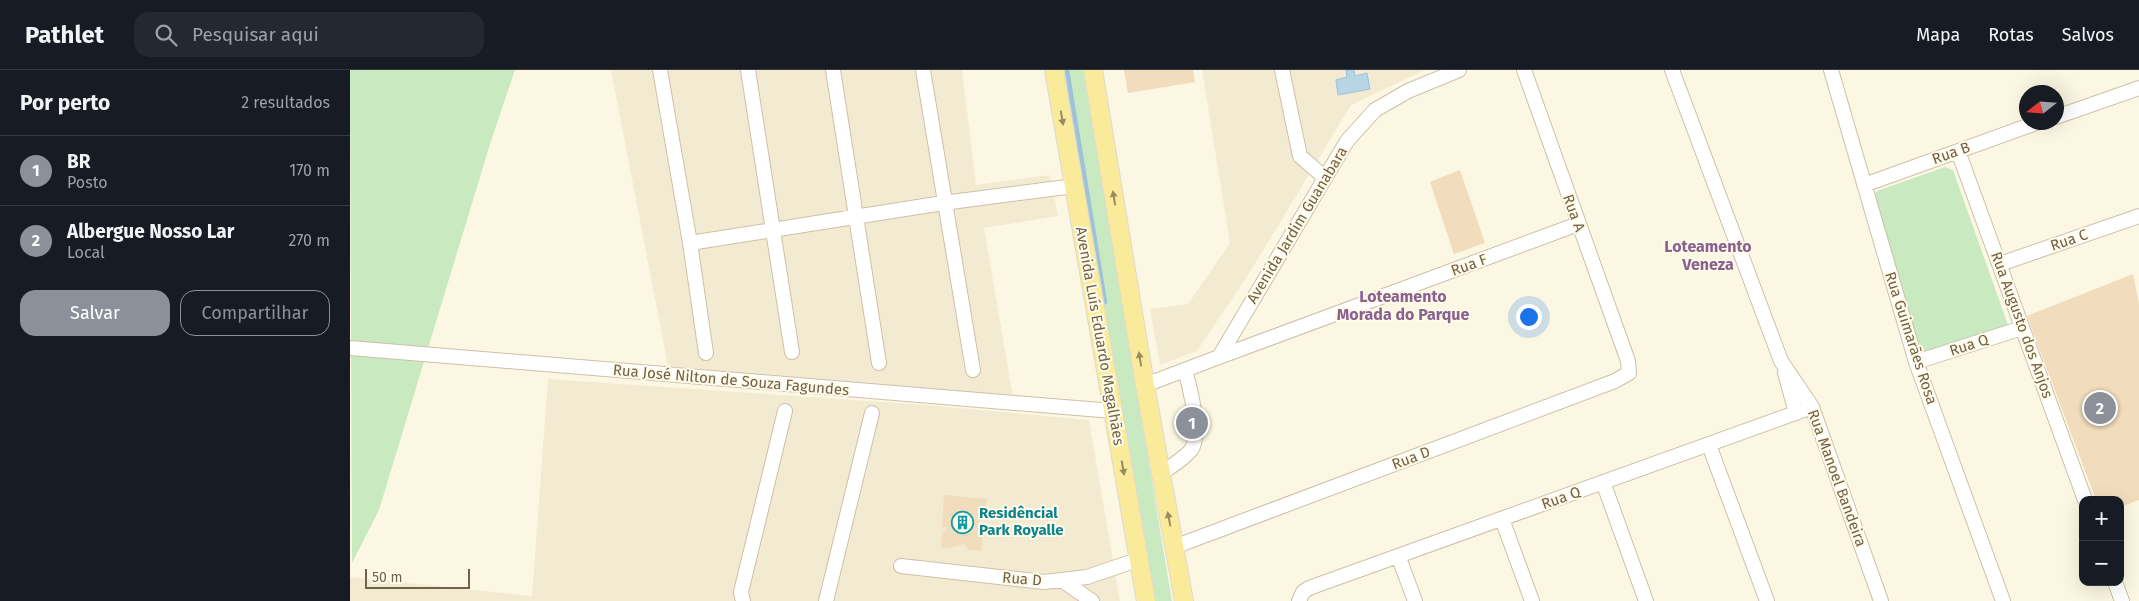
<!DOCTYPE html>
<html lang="pt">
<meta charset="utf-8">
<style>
:root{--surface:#171b24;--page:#242831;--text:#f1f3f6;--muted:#9ea1a6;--line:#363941;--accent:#8c9099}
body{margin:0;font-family:"Fira Sans",sans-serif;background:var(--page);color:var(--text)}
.controls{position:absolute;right:15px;bottom:15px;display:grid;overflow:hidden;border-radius:10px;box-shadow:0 5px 20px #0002}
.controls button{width:45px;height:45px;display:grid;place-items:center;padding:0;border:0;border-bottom:1px solid var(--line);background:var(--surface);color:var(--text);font:25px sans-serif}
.compass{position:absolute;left:1669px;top:15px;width:45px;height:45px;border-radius:50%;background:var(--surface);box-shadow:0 5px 20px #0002;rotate:253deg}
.scale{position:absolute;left:15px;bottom:12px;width:105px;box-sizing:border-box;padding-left:5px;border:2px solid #736149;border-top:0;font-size:14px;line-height:18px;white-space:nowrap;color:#736149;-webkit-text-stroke:4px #fffbe9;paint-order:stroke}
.you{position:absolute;left:1178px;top:246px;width:18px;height:18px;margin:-12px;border:4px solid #fff;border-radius:50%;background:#1a73e8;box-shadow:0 0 0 8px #1a73e833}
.badge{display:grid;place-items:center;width:32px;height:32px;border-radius:50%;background:var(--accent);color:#fff;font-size:16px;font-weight:700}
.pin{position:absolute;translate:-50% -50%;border:2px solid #fff;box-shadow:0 1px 5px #0006}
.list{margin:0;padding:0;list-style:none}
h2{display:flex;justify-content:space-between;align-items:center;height:65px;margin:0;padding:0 20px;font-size:21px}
h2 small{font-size:16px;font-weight:400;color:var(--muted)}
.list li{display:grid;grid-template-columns:32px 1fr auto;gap:15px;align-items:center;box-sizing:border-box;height:70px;padding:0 20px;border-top:1px solid var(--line)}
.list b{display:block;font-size:19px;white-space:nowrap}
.list p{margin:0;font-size:16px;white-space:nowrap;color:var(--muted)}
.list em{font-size:16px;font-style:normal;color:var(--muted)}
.actions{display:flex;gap:10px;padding:15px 20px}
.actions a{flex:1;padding:11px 0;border:1px solid var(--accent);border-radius:15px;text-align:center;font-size:18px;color:var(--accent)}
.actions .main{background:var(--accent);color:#fff}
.icon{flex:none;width:28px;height:28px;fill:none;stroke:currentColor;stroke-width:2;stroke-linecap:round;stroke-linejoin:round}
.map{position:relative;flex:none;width:1789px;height:531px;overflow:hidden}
header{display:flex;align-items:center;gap:30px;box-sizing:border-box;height:70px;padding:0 25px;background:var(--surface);border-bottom:1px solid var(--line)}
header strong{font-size:24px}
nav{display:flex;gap:28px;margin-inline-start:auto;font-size:18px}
.search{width:350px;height:45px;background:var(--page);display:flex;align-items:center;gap:12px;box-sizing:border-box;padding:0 18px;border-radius:15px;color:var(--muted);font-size:19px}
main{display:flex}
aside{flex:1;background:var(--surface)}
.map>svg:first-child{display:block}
</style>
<header>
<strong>Pathlet</strong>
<div class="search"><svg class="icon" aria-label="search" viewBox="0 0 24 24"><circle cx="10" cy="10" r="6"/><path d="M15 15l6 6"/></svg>Pesquisar aqui</div>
<nav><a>Mapa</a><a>Rotas</a><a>Salvos</a></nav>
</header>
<main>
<aside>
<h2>Por perto<small>2 resultados</small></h2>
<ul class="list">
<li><span class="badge">1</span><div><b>BR</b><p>Posto</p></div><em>170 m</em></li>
<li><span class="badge">2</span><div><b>Albergue Nosso Lar</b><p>Local</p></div><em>270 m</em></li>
</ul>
<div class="actions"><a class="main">Salvar</a><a>Compartilhar</a></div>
</aside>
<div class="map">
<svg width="1789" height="531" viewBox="0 0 1789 531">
<rect width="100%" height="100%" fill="#fcf7e3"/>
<path fill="#f3ebd1" d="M 261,0 L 612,0 L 626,115 L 700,105 L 708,146 L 634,158 L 663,327 L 318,296 Z
M 852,0 L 1075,0 L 1001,35 L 900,202 L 847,281 L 810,295 L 800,239 L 838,234 L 880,173 Z
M 198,309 L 576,335 L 739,350 L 770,531 L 0,531 L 0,507 L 182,526 Z"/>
<path fill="#c9e9c1" d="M 0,0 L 165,0 L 140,74 L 29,440 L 2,493 Z
M 707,0 L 733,0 L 822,531 L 798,531 Z
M 1595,97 L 1603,100 L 1658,255 L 1654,262 L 1566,285 L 1523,127 L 1527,121 Z"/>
<path fill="#b7d5e5" stroke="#9ec2d7" d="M 996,0 L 1004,0 L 1005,6 L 1017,3 L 1020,19 L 988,25 L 986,10 L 997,7 Z"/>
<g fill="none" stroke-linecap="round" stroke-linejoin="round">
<path stroke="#9ec2d7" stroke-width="4.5" d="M 717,0 L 755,232"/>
</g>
<path fill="#f1dcbb" d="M 774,0 L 843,0 L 845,12 L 778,23 Z
M 1110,100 L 1135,173 L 1104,184 L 1080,112 Z
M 1783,204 L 1789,234 L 1789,430 L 1770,437 L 1770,430 L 1746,430 L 1677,246 Z
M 594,425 L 637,429 L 635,443 L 630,442 L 629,465 L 633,465 L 631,481 L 618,480 L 614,474 L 599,478 L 591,478 L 592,462 L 596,461 L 596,457 L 592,457 Z"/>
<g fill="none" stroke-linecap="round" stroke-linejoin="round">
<defs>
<path id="minor" d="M 310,0 L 340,173 L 356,283
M 398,0 L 442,282
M 483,0 L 529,293
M 573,0 L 623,300
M 932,0 L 950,86 L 974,107
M 1322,0 L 1431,291 L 1462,337 L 1531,531
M 1481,0 L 1566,292 L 1653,531
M 1706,47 L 1789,18
M 1608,81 L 1735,430
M 1514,115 L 1689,52
M 340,173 L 593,133 L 724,116
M 1650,194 L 1789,146
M 0,278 L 763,341
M 869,287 L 1228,154
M 1566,292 L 1672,258
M 1435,303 L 1446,343
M 795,315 L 869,287 L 997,71 L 1025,40 L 1058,21 L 1109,0
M 1359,375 L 1417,531
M 810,405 C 819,397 834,389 841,380 C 852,365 840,318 835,300
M 1253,412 L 1296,531
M 1152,449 L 1182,531
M 824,477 L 1265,311 L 1279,303 L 1278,291 L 1174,0
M 1049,488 L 1065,531
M 551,496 L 694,512 L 737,507 L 790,489
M 713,511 L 742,531
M 1765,512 L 1772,531
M 393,531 L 391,522 L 435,341
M 476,531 L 522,343
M 949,531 L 953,522 L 959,518 L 1462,337"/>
<path id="major" d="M 704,0 L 796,531
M 743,0 L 795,315 L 834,531"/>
</defs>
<use href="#minor" stroke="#cdc0a9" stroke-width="16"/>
<use href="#major" stroke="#ddd9d3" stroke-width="20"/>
<use href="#minor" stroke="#fff" stroke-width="14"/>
<use href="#major" stroke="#faeb9b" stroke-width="18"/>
</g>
<defs><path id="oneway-solid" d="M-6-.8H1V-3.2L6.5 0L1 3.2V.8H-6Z" transform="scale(1.25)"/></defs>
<g fill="#9c8a62">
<use href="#oneway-solid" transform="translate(712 48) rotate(80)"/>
<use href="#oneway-solid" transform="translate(764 128) rotate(-99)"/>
<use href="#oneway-solid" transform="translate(790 289) rotate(-99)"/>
<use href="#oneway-solid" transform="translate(773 398) rotate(80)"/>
<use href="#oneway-solid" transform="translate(819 449) rotate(-101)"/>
</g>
<defs>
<symbol id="building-ring" viewBox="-11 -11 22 22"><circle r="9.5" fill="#fffbe9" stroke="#0f9aa8" stroke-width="1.5"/><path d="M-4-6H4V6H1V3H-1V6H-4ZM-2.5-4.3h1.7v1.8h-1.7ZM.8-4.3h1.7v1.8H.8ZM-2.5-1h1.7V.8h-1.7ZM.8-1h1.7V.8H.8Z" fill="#0f9aa8"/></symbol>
</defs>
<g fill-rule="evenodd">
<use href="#building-ring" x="600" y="440" width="25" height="25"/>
</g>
<g text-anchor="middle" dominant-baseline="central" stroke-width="4" stroke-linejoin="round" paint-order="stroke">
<g font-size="15" fill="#736149" stroke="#fffbe9">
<text transform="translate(1601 83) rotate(-20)">Rua B</text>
<text transform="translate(1224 143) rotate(70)">Rua A</text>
<text transform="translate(947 155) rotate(-59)">Avenida Jardim Guanabara</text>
<text transform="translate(1719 170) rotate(-19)">Rua C</text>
<text transform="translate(1119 195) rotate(-20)">Rua F</text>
<text transform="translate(1672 255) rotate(70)">Rua Augusto dos Anjos</text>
<text transform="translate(750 266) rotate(80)">Avenida Luís Eduardo Magalhães</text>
<text transform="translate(1561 268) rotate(72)">Rua Guimarães Rosa</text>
<text transform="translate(1619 275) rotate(-18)">Rua Q</text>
<text transform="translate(381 310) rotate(5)">Rua José Nilton de Souza Fagundes</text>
<text transform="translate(1061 388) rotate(-21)">Rua D</text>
<text transform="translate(1487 408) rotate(70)">Rua Manoel Bandeira</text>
<text transform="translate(1211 428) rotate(-20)">Rua Q</text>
<text transform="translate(672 509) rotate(5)">Rua D</text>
</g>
<g font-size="15" font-weight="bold" fill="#0d838f" stroke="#fffbe9" text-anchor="start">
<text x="629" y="443">Residêncial<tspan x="629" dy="17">Park Royalle</tspan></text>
</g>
<g font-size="16" font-weight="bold" fill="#8b6190" stroke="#fffbe9">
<text x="1358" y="176">Loteamento<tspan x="1358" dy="18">Veneza</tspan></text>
<text x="1053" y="226">Loteamento<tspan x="1053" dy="18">Morada do Parque</tspan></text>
</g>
</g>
</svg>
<div class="controls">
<button>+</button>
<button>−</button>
</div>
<svg class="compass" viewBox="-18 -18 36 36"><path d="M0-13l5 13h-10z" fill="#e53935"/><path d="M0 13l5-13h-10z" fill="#9ea1a6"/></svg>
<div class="scale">50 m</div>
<div class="you"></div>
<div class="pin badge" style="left:842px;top:353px">1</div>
<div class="pin badge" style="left:1750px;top:338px">2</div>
</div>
</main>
